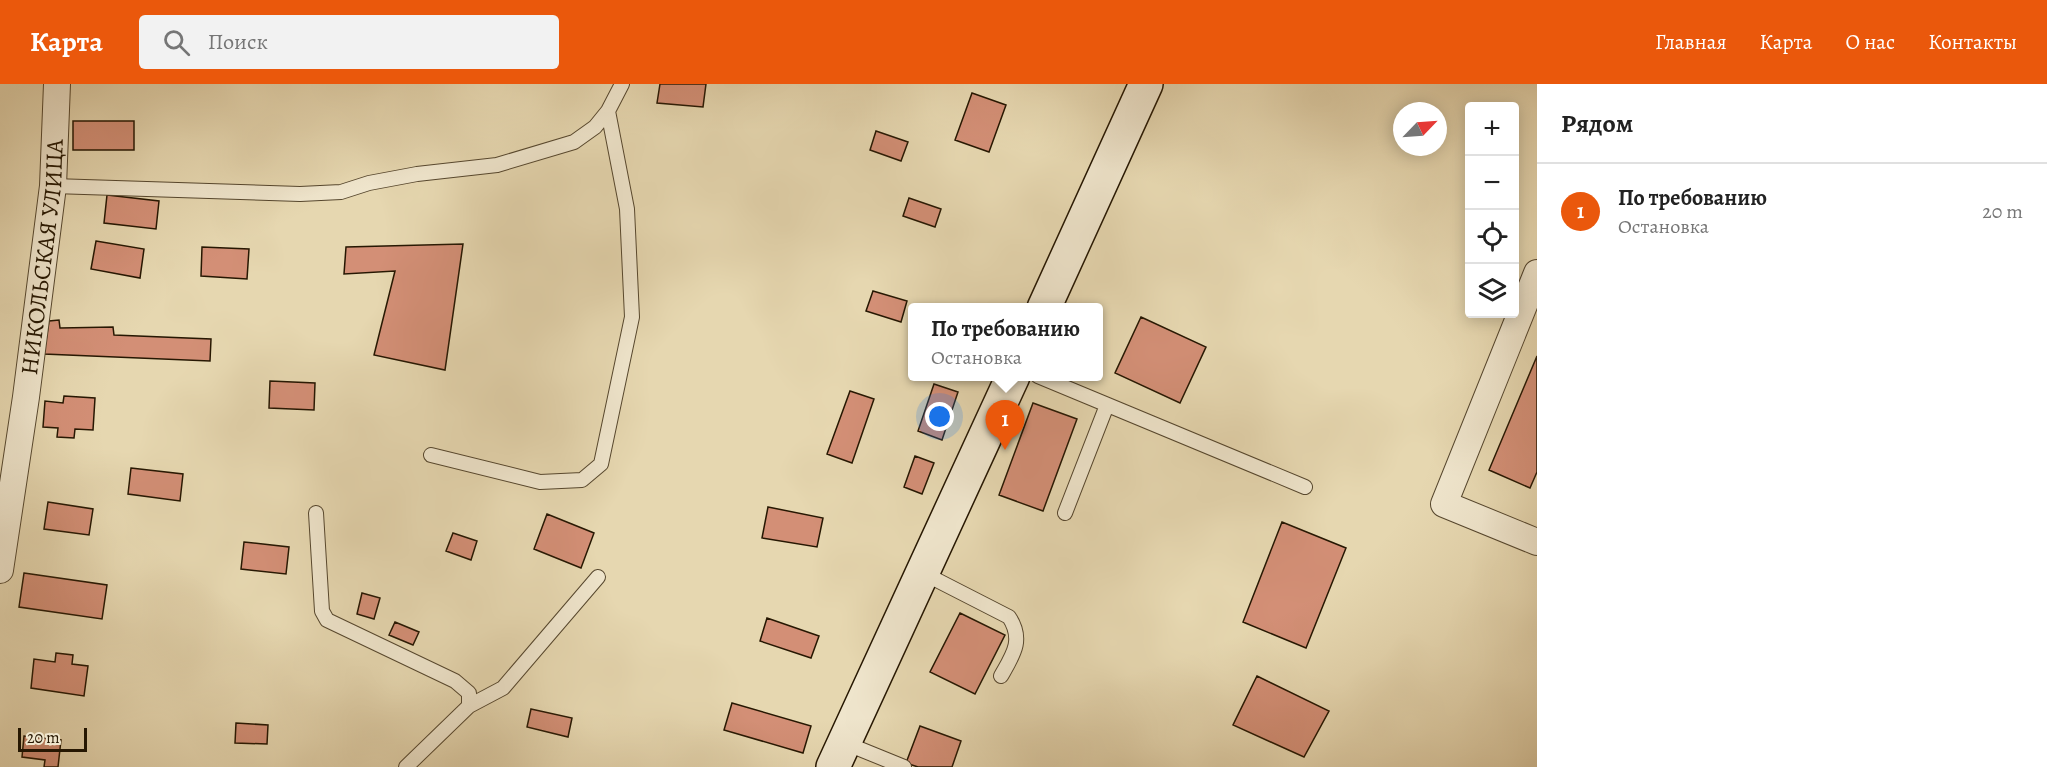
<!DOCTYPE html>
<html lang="ru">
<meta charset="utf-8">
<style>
:root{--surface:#fff;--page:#f2f2f2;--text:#222;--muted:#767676;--line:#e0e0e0;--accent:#ea580c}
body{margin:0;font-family:Alegreya,serif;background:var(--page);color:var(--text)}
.controls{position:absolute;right:18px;top:18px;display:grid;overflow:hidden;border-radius:6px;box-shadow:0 3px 15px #0003}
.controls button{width:54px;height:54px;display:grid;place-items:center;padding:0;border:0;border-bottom:2px solid var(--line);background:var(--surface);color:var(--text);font:30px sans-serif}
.compass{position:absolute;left:1393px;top:18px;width:54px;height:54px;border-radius:50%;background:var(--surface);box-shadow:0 3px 15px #0003;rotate:65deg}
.scale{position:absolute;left:18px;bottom:15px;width:69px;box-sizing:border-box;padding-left:6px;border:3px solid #261702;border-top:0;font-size:16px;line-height:21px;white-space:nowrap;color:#261702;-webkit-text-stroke:4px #efe5cc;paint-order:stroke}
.you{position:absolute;left:940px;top:333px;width:21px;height:21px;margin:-15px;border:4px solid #fff;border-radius:50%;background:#1a73e8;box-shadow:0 0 0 9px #1a73e833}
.badge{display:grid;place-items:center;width:39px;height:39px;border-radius:50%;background:var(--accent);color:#fff;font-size:20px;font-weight:700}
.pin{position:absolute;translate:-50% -50px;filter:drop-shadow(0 2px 3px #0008)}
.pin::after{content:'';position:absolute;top:32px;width:21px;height:18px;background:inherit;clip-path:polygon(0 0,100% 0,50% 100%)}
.popup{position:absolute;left:908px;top:219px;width:195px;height:78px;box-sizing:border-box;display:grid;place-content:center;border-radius:6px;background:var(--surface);filter:drop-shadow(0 2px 4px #0005);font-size:20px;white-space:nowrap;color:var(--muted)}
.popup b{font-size:22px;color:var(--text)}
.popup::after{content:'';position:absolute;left:50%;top:100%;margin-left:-12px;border:12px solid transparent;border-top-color:var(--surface)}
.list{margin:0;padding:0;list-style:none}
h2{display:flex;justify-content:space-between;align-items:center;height:78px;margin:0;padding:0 24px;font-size:26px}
h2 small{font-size:20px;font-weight:400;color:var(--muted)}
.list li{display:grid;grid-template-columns:39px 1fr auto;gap:18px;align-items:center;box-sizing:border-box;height:96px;padding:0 24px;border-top:2px solid var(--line)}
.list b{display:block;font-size:22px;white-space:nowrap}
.list p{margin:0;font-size:20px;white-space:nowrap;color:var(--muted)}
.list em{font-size:20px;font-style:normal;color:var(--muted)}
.icon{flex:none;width:33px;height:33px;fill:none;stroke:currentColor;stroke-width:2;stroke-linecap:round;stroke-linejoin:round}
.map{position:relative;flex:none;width:1537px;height:683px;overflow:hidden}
header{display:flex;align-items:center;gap:36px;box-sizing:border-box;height:84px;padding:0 30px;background:var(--accent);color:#fff}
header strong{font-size:28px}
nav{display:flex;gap:33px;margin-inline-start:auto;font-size:21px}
.search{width:420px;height:54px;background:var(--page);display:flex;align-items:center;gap:15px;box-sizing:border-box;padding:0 21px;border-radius:6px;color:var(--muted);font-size:22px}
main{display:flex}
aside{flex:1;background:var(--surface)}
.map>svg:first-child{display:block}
</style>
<header>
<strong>Карта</strong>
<div class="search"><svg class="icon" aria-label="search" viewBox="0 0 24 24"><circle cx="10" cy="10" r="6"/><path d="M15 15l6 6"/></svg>Поиск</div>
<nav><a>Главная</a><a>Карта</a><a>О нас</a><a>Контакты</a></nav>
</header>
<main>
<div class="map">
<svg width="1537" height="683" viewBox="0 0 1537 683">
<rect width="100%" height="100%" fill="#e6d7b0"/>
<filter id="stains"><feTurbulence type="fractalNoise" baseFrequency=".00333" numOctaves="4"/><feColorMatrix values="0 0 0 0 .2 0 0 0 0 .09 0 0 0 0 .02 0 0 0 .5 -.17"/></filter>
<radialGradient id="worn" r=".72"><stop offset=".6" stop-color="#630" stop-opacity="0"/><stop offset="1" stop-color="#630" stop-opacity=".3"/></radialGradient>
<path fill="#d38f76" stroke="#261702" stroke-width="1.5" d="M 660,0 L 706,0 L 703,23 L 657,19 Z
M 972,9 L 1006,21 L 989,68 L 955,56 Z
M 73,37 L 134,37 L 134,66 L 73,66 Z
M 876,47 L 908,58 L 901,77 L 870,66 Z
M 107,111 L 159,117 L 156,145 L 104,139 Z
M 909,114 L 941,125 L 935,143 L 903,132 Z
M 96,157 L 144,165 L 140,194 L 91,185 Z
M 463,160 L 445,286 L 374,271 L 395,187 L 344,190 L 346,163 Z
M 202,163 L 249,165 L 247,195 L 201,192 Z
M 873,207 L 907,217 L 901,238 L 866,227 Z
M 1141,233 L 1206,263 L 1180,319 L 1115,289 Z
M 59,236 L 60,244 L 113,243 L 114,251 L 211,255 L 210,277 L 44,270 L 49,237 Z
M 1537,272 L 1537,388 L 1530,404 L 1489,386 Z
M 270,297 L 315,299 L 314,326 L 269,324 Z
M 934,300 L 958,308 L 942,356 L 918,347 Z
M 850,307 L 874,315 L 852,379 L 827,370 Z
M 64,312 L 95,314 L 93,346 L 75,345 L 74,354 L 57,353 L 58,344 L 43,343 L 45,317 L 63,319 Z
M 1033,319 L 1077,335 L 1043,427 L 999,411 Z
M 915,372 L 934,379 L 922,410 L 904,403 Z
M 131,384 L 183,390 L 180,417 L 128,410 Z
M 48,418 L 93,425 L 89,451 L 44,445 Z
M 768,423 L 823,434 L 817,463 L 762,454 Z
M 547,430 L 594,449 L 581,484 L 534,465 Z
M 1282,438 L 1346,464 L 1306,564 L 1243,538 Z
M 453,449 L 477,457 L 471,476 L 446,467 Z
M 244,458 L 289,463 L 286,490 L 241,485 Z
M 24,489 L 107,501 L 102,535 L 19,523 Z
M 362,509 L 380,514 L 374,535 L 357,530 Z
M 960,529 L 1005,551 L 975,610 L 930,588 Z
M 767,534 L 819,552 L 811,574 L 760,557 Z
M 395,538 L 419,548 L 413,561 L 389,551 Z
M 56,569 L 73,571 L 72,580 L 88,582 L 84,612 L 31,604 L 34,575 L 55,578 Z
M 1257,592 L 1329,627 L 1304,673 L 1233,641 Z
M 732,619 L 811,642 L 803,669 L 724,646 Z
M 531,625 L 572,634 L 568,653 L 527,643 Z
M 236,639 L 268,641 L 267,660 L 235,659 Z
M 920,642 L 961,657 L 952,683 L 918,683 L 906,679 Z
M 24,652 L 61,656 L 58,683 L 44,683 L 45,676 L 22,673 Z"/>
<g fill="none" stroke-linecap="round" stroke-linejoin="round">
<defs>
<path id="lane" d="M 53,102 L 300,110 L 341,108 L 369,99 L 417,90 L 497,81 L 574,58 L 595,43 L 608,27 L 622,0
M 1038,292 L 1305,403
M 431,371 L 540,398 L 582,396 L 601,380 L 632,233 L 627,125 L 608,27
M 316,429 L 322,527 L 327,536 L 455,597 L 469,609 L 469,622 L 406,683
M 1065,429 L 1107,321
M 923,489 L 1009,533 C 1024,556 1013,571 1001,592
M 469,622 L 503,604 L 598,493
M 845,659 L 904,683"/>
<g id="street">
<path d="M 1537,189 L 1444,420 L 1537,458"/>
<path id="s1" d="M 0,486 L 26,313 L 53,102 L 57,0"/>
</g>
<path id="secondary" d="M 1044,224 L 1146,0
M 833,683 L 1013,292"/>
</defs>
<use href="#lane" stroke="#56472e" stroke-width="16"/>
<use href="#street" stroke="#56472e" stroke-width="28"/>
<use href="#secondary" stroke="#261702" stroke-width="36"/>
<use href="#lane" stroke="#efe5cc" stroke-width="14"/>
<use href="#street" stroke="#efe5cc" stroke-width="26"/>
<use href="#secondary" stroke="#efe5cc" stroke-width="33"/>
</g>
<g text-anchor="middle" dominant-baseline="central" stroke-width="5" stroke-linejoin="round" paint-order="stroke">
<g font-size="24" fill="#261702" stroke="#efe5cc">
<text stroke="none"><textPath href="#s1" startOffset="316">НИКОЛЬСКАЯ УЛИЦА</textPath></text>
</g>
</g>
<rect width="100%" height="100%" filter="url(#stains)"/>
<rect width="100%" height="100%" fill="url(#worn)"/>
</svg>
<div class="controls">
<button>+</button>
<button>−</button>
<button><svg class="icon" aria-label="locate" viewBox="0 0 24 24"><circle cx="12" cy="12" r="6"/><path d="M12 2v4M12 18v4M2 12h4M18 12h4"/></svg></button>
<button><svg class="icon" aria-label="layers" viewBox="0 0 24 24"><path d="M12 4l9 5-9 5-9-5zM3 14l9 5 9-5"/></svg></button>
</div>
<svg class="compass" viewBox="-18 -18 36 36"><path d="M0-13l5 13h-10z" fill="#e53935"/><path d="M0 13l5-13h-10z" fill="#767676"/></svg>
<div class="scale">20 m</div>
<div class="you"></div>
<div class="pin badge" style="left:1005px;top:366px">1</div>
<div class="popup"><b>По требованию</b>Остановка</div>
</div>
<aside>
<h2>Рядом<small></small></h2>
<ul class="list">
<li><span class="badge">1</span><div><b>По требованию</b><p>Остановка</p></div><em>20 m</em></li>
</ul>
</aside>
</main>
